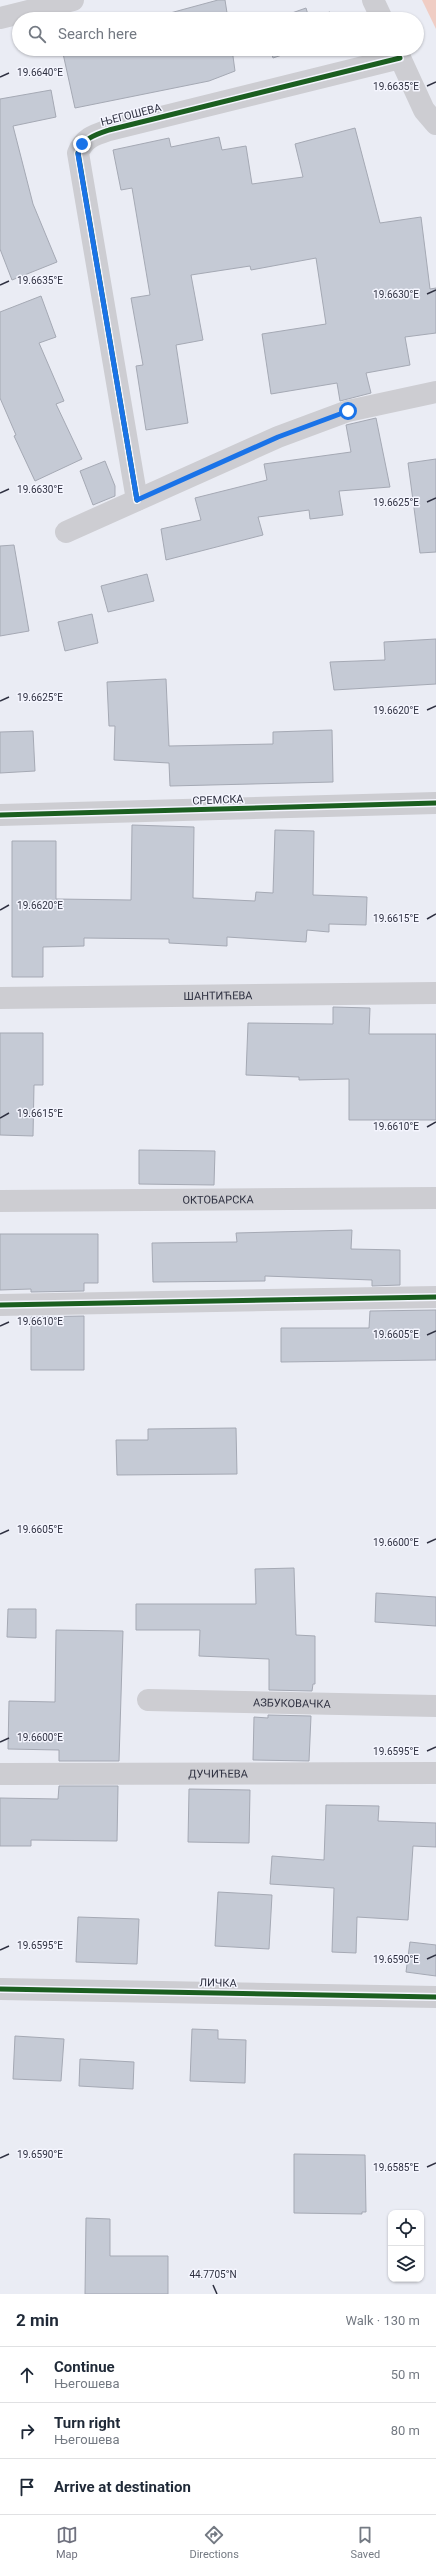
<!DOCTYPE html>
<meta charset="utf-8">
<style>
:root{--surface:#fff;--page:#f6f6f7;--text:#1f2937;--muted:#747a83;--line:#e0e1e3;--accent:#70727f}
body{margin:0;font-family:Roboto,sans-serif;background:var(--page);color:var(--text)}
.controls{position:absolute;right:12px;bottom:12px;display:grid;overflow:hidden;border-radius:8px;box-shadow:0 1px 3px #0004}
.controls button{width:36px;height:36px;display:grid;place-items:center;padding:0;border:0;border-bottom:1px solid var(--line);background:var(--surface);color:var(--text);font:20px sans-serif}
.stop{position:absolute;width:12px;height:12px;margin:-9px;border:3px solid #1a73e8;border-radius:50%;background:#fff}
.stop.end{background:#1a73e8;border-color:#fff;box-shadow:0 1px 4px #0008}
.list{margin:0;padding:0;list-style:none}
h2{display:flex;justify-content:space-between;align-items:center;height:52px;margin:0;padding:0 16px;font-size:17px}
h2 small{font-size:13px;font-weight:400;color:var(--muted)}
.list li{display:grid;grid-template-columns:26px 1fr auto;gap:12px;align-items:center;box-sizing:border-box;height:56px;padding:0 16px;border-top:1px solid var(--line)}
.list b{display:block;font-size:15px;white-space:nowrap}
.list p{margin:0;font-size:13px;white-space:nowrap;color:var(--muted)}
.list em{font-size:13px;font-style:normal;color:var(--muted)}
.icon{flex:none;width:22px;height:22px;fill:none;stroke:currentColor;stroke-width:2;stroke-linecap:round;stroke-linejoin:round}
.map{position:relative;flex:none;width:436px;height:2294px;overflow:hidden}
.search{position:absolute;background:var(--surface);box-shadow:0 1px 3px #0004;left:12px;right:12px;top:12px;height:44px;display:flex;align-items:center;gap:10px;box-sizing:border-box;padding:0 14px;border-radius:22px;color:var(--muted);font-size:15px}
.sheet{height:220px;background:var(--surface)}
nav{display:flex;justify-content:space-around;align-items:center;box-sizing:border-box;height:56px;border-top:1px solid var(--line);background:var(--surface);font-size:11px;color:var(--muted)}
nav a{display:grid;justify-items:center;gap:2px}
nav .on{color:var(--accent)}
.map>svg:first-child{display:block}
</style>
<div class="map">
<svg width="436" height="2294" viewBox="0 0 436 2294">
<rect width="100%" height="100%" fill="#eaecf4"/>
<path fill="#f0cdc4" d="M 422,0 L 436,0 L 436,29 Z"/>
<path fill="#c5cad5" stroke="#a5a9b4" d="M 218,0 L 225,0 L 228,19 L 148,19 Z
M 306,8 L 309,18 L 330,12 L 332,19 L 275,19 Z
M 62,49 L 232,49 L 235,71 L 209,81 L 75,108 Z
M 270,49 L 300,49 L 273,58 Z
M 51,90 L 56,117 L 13,126 L 33,204 L 57,262 L 12,280 L 0,249 L 0,99 Z
M 355,128 L 380,223 L 421,217 L 430,289 L 436,288 L 436,333 L 405,337 L 410,365 L 366,373 L 371,393 L 340,401 L 337,383 L 271,394 L 262,334 L 326,324 L 316,258 L 251,270 L 250,266 L 191,275 L 203,340 L 176,345 L 188,423 L 146,430 L 136,366 L 143,365 L 131,298 L 150,295 L 132,188 L 121,190 L 113,150 L 169,138 L 171,147 L 219,137 L 222,150 L 246,146 L 252,184 L 303,177 L 295,144 Z
M 41,296 L 56,337 L 39,343 L 64,401 L 56,404 L 82,459 L 35,481 L 14,436 L 16,435 L 0,398 L 0,312 Z
M 376,418 L 390,487 L 339,491 L 343,515 L 310,519 L 309,510 L 258,517 L 263,535 L 166,560 L 161,529 L 201,520 L 195,498 L 267,480 L 264,464 L 351,452 L 346,425 Z
M 436,459 L 436,552 L 420,553 L 408,463 Z
M 105,461 L 115,486 L 115,496 L 93,505 L 80,471 Z
M 14,545 L 29,631 L 0,636 L 0,546 Z
M 147,574 L 154,601 L 108,612 L 101,586 Z
M 92,614 L 98,643 L 65,651 L 58,622 Z
M 436,639 L 436,684 L 334,690 L 330,662 L 385,660 L 384,642 Z
M 166,679 L 169,746 L 273,744 L 273,732 L 332,730 L 333,782 L 170,786 L 169,763 L 114,760 L 115,726 L 109,726 L 107,682 Z
M 33,731 L 35,771 L 0,773 L 0,732 Z
M 132,825 L 194,827 L 193,898 L 255,901 L 256,892 L 273,893 L 275,830 L 314,831 L 313,895 L 367,897 L 366,925 L 329,924 L 329,932 L 307,930 L 306,942 L 227,937 L 227,946 L 169,943 L 169,939 L 84,938 L 84,946 L 43,947 L 43,977 L 12,977 L 12,841 L 56,841 L 56,899 L 131,900 Z
M 333,1007 L 370,1008 L 369,1034 L 436,1034 L 436,1120 L 349,1120 L 349,1079 L 299,1080 L 299,1077 L 246,1075 L 248,1023 L 333,1024 Z
M 0,1033 L 43,1033 L 43,1085 L 34,1085 L 33,1136 L 0,1135 Z
M 139,1150 L 215,1151 L 214,1185 L 139,1184 Z
M 352,1230 L 351,1249 L 400,1250 L 400,1285 L 372,1286 L 372,1280 L 265,1276 L 265,1281 L 153,1282 L 152,1243 L 237,1242 L 236,1233 Z
M 0,1234 L 98,1234 L 98,1283 L 84,1283 L 84,1291 L 31,1292 L 31,1289 L 0,1290 Z
M 436,1310 L 436,1360 L 281,1362 L 281,1328 L 369,1328 L 370,1311 Z
M 84,1316 L 84,1370 L 31,1370 L 31,1317 Z
M 236,1428 L 237,1474 L 117,1475 L 116,1440 L 148,1440 L 148,1429 Z
M 294,1568 L 296,1635 L 315,1636 L 315,1684 L 313,1684 L 312,1691 L 269,1690 L 269,1659 L 199,1656 L 200,1630 L 136,1630 L 136,1604 L 256,1604 L 255,1569 Z
M 376,1593 L 436,1597 L 436,1626 L 375,1622 Z
M 8,1609 L 36,1609 L 36,1638 L 7,1637 Z
M 56,1630 L 123,1631 L 119,1761 L 59,1761 L 59,1750 L 8,1749 L 9,1701 L 55,1702 Z
M 268,1715 L 311,1716 L 309,1761 L 253,1760 L 254,1717 L 268,1718 Z
M 59,1786 L 118,1786 L 117,1841 L 31,1840 L 31,1846 L 0,1846 L 0,1798 L 58,1799 Z
M 189,1789 L 250,1790 L 249,1843 L 188,1842 Z
M 326,1805 L 379,1806 L 378,1821 L 436,1823 L 436,1847 L 413,1846 L 408,1920 L 357,1917 L 356,1953 L 332,1952 L 334,1888 L 270,1884 L 272,1856 L 324,1860 Z
M 218,1892 L 272,1895 L 269,1949 L 215,1946 Z
M 78,1917 L 139,1919 L 137,1964 L 76,1962 Z
M 410,1942 L 436,1945 L 436,1976 L 406,1972 Z
M 192,2029 L 218,2030 L 218,2039 L 246,2040 L 245,2083 L 190,2081 Z
M 15,2036 L 64,2039 L 61,2081 L 13,2079 Z
M 80,2059 L 134,2062 L 133,2089 L 79,2086 Z
M 294,2154 L 365,2155 L 366,2212 L 362,2212 L 362,2214 L 294,2213 Z
M 86,2218 L 110,2219 L 110,2256 L 168,2256 L 168,2294 L 85,2294 Z"/>
<g fill="none" stroke-linecap="round" stroke-linejoin="round">
<g stroke="#cdcdd2" stroke-width="22">
<path d="M 373,0 L 382,19"/>
<path d="M 0,18 L 73,0"/>
<path d="M 396,49 L 424,110 L 436,124"/>
<path d="M 137,500 L 78,153 C 84,138 94,135 109,130 L 400,58"/>
<path d="M 66,532 L 278,437 L 348,411 L 436,392"/>
<path d="M 0,815 L 436,803"/>
<path id="s1" d="M 0,998 L 436,993"/>
<path id="s2" d="M 0,1201 L 436,1198"/>
<path d="M 0,1305 L 436,1297"/>
<path id="s3" d="M 148,1700 L 436,1706"/>
<path id="s4" d="M 0,1774 L 436,1773"/>
<path d="M 0,1989 L 436,1997"/>
</g>
<defs>
<path id="cycleway" d="M 137,500 L 78,153 C 84,138 94,135 109,130 L 400,58
M 0,815 L 436,803
M 0,1305 L 436,1297
M 0,1989 L 436,1997"/>
</defs>
<use href="#cycleway" stroke="#f4f5fe" stroke-width="8"/>
<use href="#cycleway" stroke="#1b5e20" stroke-width="5"/>
</g>
<g fill="none" stroke-linecap="round" stroke-linejoin="round">
<path stroke="#1a73e8" stroke-width="5" d="M 82,144 L 78,154 L 137,500 L 278,437 L 348,411"/>
</g>
<path fill="none" stroke="#2e3040" stroke-width="1.5" d="M 0,77 L 9,73M 427,86 L 436,82M 0,285 L 9,281M 427,294 L 436,290M 0,493 L 9,489M 427,502 L 436,498M 0,701 L 9,697M 427,710 L 436,706M 0,910 L 9,905M 427,919 L 436,914M 0,1118 L 9,1113M 427,1127 L 436,1122M 0,1326 L 9,1322M 427,1335 L 436,1331M 0,1534 L 9,1530M 427,1543 L 436,1539M 0,1742 L 9,1738M 427,1751 L 436,1747M 0,1950 L 9,1946M 427,1959 L 436,1955M 0,2158 L 9,2154M 427,2167 L 436,2163M 213,2285 L 217,2294"/>
<g text-anchor="middle" dominant-baseline="central" stroke-width="3" stroke-linejoin="round" paint-order="stroke">
<g font-size="11" fill="#2e3040" stroke="#f4f5fe">
<text transform="translate(131 115) rotate(-14)">ЊЕГОШЕВА</text>
<text transform="translate(218 800) rotate(-2)">СРЕМСКА</text>
<text stroke="none"><textPath href="#s1" startOffset="218">ШАНТИЋЕВА</textPath></text>
<text stroke="none"><textPath href="#s2" startOffset="218">ОКТОБАРСКА</textPath></text>
<text stroke="none"><textPath href="#s3" startOffset="144">АЗБУКОВАЧКА</textPath></text>
<text stroke="none"><textPath href="#s4" startOffset="218">ДУЧИЋЕВА</textPath></text>
<text transform="translate(218 1983) rotate(1)">ЛИЧКА</text>
</g>
</g>
<g font-size="10" text-anchor="middle" fill="#2e3040" stroke="#f4f5fe" stroke-width="3" stroke-linejoin="round" paint-order="stroke">
<text x="40" y="76">19.6640°E</text>
<text x="396" y="90">19.6635°E</text>
<text x="40" y="284">19.6635°E</text>
<text x="396" y="298">19.6630°E</text>
<text x="40" y="493">19.6630°E</text>
<text x="396" y="506">19.6625°E</text>
<text x="40" y="701">19.6625°E</text>
<text x="396" y="714">19.6620°E</text>
<text x="40" y="909">19.6620°E</text>
<text x="396" y="922">19.6615°E</text>
<text x="40" y="1117">19.6615°E</text>
<text x="396" y="1130">19.6610°E</text>
<text x="40" y="1325">19.6610°E</text>
<text x="396" y="1338">19.6605°E</text>
<text x="40" y="1533">19.6605°E</text>
<text x="396" y="1546">19.6600°E</text>
<text x="40" y="1741">19.6600°E</text>
<text x="396" y="1755">19.6595°E</text>
<text x="40" y="1949">19.6595°E</text>
<text x="396" y="1963">19.6590°E</text>
<text x="40" y="2158">19.6590°E</text>
<text x="396" y="2171">19.6585°E</text>
<text x="213" y="2278">44.7705°N</text>
</g>
</svg>
<div class="controls">
<button><svg class="icon" aria-label="locate" viewBox="0 0 24 24"><circle cx="12" cy="12" r="6"/><path d="M12 2v4M12 18v4M2 12h4M18 12h4"/></svg></button>
<button><svg class="icon" aria-label="layers" viewBox="0 0 24 24"><path d="M12 4l9 5-9 5-9-5zM3 14l9 5 9-5"/></svg></button>
</div>
<div class="stop" style="left:348px;top:411px"></div>
<div class="stop end" style="left:82px;top:144px"></div>
<div class="search"><svg class="icon" aria-label="search" viewBox="0 0 24 24"><circle cx="10" cy="10" r="6"/><path d="M15 15l6 6"/></svg>Search here</div>
</div>
<section class="sheet">
<h2>2 min<small>Walk · 130 m</small></h2>
<ul class="list">
<li><svg class="icon" aria-label="ahead" viewBox="0 0 24 24"><path d="M12 20V5M6 11l6-6 6 6"/></svg><div><b>Continue</b><p>Његошева</p></div><em>50 m</em></li>
<li><svg class="icon" aria-label="right" viewBox="0 0 24 24"><path d="M7 20v-9h11M14 6l5 5-5 5"/></svg><div><b>Turn right</b><p>Његошева</p></div><em>80 m</em></li>
<li><svg class="icon" aria-label="arrive" viewBox="0 0 24 24"><path d="M6 21V4h12l-3 4 3 4H6"/></svg><div><b>Arrive at destination</b></div></li>
</ul>
</section>
<nav>
<a class="on"><svg class="icon" aria-label="map" viewBox="0 0 24 24"><path d="M3 6l6-2 6 2 6-2v14l-6 2-6-2-6 2zM9 4v14M15 6v14"/></svg>Map</a>
<a><svg class="icon" aria-label="directions" viewBox="0 0 24 24"><path d="M12 3l9 9-9 9-9-9zM9 14v-3h6M13 9l2 2-2 2"/></svg>Directions</a>
<a><svg class="icon" aria-label="saved" viewBox="0 0 24 24"><path d="M7 4h10v16l-5-4-5 4z"/></svg>Saved</a>
</nav>
